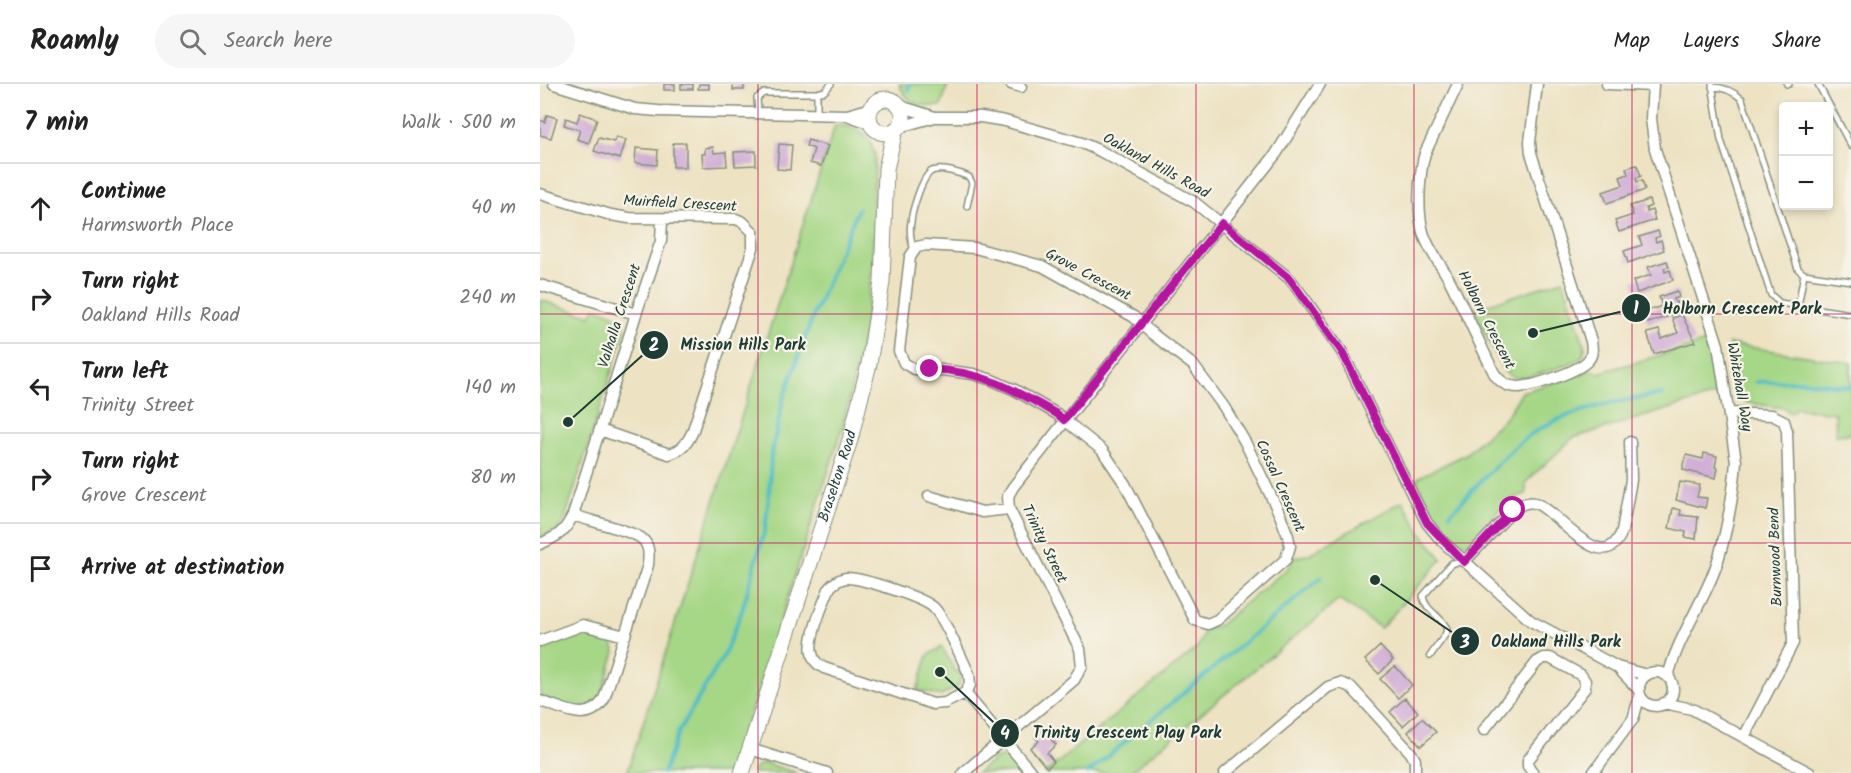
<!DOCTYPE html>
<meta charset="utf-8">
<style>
:root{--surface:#fff;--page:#f6f6f6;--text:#222;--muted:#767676;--line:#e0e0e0}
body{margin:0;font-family:Kalam,sans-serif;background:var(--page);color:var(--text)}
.controls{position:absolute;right:18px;top:18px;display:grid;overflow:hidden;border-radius:6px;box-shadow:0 3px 9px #0003}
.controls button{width:54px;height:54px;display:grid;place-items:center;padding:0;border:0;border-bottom:2px solid var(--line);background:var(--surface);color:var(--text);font:30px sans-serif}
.stop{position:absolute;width:18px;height:18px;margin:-14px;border:4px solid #b5179e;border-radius:50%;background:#fff}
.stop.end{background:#b5179e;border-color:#fff;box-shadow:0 2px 6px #0008}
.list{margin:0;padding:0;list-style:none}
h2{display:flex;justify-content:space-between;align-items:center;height:78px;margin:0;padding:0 24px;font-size:26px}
h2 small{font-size:20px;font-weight:400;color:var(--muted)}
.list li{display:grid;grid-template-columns:39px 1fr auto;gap:18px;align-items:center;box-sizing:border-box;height:90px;padding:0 24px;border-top:2px solid var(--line)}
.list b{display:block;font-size:22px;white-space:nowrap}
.list p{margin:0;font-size:20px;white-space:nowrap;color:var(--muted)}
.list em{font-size:20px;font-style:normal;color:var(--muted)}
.icon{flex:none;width:33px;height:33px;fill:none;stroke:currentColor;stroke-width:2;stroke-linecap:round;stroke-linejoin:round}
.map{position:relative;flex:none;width:1311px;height:689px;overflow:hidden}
header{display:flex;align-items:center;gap:36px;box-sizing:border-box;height:84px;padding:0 30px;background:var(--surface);border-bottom:2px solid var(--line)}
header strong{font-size:28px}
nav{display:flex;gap:33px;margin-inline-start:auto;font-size:21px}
.search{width:420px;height:54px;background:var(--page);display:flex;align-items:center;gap:15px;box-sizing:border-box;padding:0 21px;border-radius:33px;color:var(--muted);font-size:22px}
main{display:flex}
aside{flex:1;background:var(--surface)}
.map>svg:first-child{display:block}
</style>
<header>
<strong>Roamly</strong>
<div class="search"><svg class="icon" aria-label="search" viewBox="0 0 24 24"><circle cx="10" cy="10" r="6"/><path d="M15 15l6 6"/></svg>Search here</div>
<nav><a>Map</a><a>Layers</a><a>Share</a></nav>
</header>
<main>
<aside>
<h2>7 min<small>Walk · 500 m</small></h2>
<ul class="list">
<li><svg class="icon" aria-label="ahead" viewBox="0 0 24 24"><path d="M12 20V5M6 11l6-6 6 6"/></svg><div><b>Continue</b><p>Harmsworth Place</p></div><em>40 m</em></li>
<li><svg class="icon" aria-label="right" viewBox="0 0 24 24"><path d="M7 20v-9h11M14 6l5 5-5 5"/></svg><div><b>Turn right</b><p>Oakland Hills Road</p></div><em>240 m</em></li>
<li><svg class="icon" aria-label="left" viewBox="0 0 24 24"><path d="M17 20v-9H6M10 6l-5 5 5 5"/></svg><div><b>Turn left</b><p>Trinity Street</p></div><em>140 m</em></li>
<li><svg class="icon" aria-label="right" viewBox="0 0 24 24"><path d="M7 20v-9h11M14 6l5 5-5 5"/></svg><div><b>Turn right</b><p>Grove Crescent</p></div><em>80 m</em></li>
<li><svg class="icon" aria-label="arrive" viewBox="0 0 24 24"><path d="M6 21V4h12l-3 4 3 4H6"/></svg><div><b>Arrive at destination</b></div></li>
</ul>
</aside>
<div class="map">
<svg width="1311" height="689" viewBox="0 0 1311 689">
<rect width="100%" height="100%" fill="#f7f3e8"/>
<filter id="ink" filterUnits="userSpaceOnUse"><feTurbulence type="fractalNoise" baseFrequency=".0167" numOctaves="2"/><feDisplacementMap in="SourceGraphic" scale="12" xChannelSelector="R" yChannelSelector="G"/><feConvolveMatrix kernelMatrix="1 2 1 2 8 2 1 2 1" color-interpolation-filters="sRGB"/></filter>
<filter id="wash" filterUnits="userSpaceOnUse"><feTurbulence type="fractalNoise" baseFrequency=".008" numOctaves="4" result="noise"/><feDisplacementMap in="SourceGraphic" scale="24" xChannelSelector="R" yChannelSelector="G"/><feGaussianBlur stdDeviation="1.35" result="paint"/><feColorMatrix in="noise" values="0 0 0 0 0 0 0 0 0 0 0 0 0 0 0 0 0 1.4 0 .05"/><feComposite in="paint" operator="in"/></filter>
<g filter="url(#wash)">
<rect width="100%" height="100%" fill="#ede2c2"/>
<path fill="#a6d786" stroke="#628a5d" stroke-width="1.5" d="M 359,0 L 408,0 L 401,22 C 380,22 368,22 359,0 Z
M 295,41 L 313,43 L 319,46 L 330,57 L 335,71 L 333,175 L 325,243 L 303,342 L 191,689 L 87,689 Z
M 1023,196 L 1045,263 L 1043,272 C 1037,279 989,294 979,294 C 971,294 967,290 962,284 L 933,225 Z
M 0,216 L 51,232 L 55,224 C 69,228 81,229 85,245 L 24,438 L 18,446 L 0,453 Z
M 1163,259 L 1168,259 L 1175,311 L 1033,354 L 986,398 L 986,410 C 962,414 947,443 931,458 C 926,460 922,461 917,458 C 900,449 885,413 877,396 L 879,393 L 926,370 L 966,333 L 982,308 L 1042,290 L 1050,285 L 1058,289 Z
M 1189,260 L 1311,279 L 1311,350 L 1296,351 L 1295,329 L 1257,324 L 1250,329 L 1244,324 L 1208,319 L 1200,316 L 1196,308 Z
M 863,417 L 879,446 L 902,475 L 841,544 L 799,516 L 589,689 L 505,689 L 657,564 L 666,545 L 678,542 L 748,484 L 754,474 L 769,470 Z
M 45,545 C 60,549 74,550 75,568 L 60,616 C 47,634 16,618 0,613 L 0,564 Z
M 402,563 L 415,587 L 421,588 L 419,602 L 401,612 L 377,606 L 388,571 Z
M 461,673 L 469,676 L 480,689 L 437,689 L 455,675 Z
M 223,679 L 228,680 L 257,689 L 213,689 L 216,683 Z"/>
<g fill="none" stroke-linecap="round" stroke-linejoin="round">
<path stroke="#4ebcc4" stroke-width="4" d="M 368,6 L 370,0
M 1216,298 L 1262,297 L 1311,303
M 910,430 C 933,406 956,379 981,358 C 1018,327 1077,317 1123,310
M 123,689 L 139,647 L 184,571 L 202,527 L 225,445 L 229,412 L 231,371 L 243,316 L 272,235 L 318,125
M 548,689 L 781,494"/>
</g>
<g id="blocks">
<path fill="#d1afd7" d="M 124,0 L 135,0 L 135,6 L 124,6 Z
M 141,0 L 153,0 L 153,5 L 141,5 Z
M 159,0 L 169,0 L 169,5 L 158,5 Z
M 193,0 L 204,0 L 204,6 L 193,6 Z
M 40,29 L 57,35 L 49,59 L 37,55 L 40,46 L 24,41 L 26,34 L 37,38 Z
M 7,31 L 17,34 L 11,54 L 0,51 L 0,36 L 5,38 Z
M 76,53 L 86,56 L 80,75 L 54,67 L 59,54 L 74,58 Z
M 268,56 L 288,62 L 281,82 L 270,79 L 274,65 L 266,62 Z
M 133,59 L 146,59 L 146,83 L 133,83 Z
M 239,60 L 252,61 L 250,86 L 237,85 Z
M 173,63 L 174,69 L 186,68 L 187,82 L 163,83 L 162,70 L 165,70 L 165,64 Z
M 96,64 L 118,66 L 117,81 L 95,79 Z
M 216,67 L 216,81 L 195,82 L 194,68 Z
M 1097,81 L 1101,92 L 1096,94 L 1097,98 L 1102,96 L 1105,106 L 1067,119 L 1063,108 L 1083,101 L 1080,93 L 1088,90 L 1086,84 Z
M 1109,116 L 1111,122 L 1106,124 L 1107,128 L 1112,126 L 1115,136 L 1079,148 L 1075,137 L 1093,131 L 1090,122 Z
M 1118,147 L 1120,152 L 1115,154 L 1116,158 L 1121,156 L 1124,166 L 1088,179 L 1084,167 L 1102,161 L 1099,153 Z
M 1127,177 L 1129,183 L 1124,184 L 1125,188 L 1130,186 L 1133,196 L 1097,209 L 1093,197 L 1111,191 L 1108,183 Z
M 1137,207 L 1139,213 L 1134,215 L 1136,219 L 1141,217 L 1144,227 L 1108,239 L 1104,228 L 1122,222 L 1119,213 Z
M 1142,231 L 1155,258 L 1114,270 L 1107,249 L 1119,246 L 1122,255 L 1138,249 L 1132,234 Z
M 1164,369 L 1177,372 L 1175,383 L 1178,384 L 1176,394 L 1143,386 L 1143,380 L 1146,371 L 1163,375 Z
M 1140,398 L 1160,401 L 1157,413 L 1167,414 L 1165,424 L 1136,416 Z
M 1133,424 L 1141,426 L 1140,431 L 1158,433 L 1156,455 L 1145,453 L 1146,448 L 1129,444 Z
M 840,562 L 853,576 L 839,590 L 825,576 Z
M 855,582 L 872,601 L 858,614 L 840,595 Z
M 865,614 L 878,628 L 863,642 L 850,628 Z
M 882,634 L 896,648 L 881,662 L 868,648 Z
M 503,646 L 516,661 L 507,669 L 514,678 L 507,684 L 490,664 L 499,657 L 495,653 Z"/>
</g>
</g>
<g filter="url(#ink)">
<use href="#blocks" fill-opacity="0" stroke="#86907b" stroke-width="1.5"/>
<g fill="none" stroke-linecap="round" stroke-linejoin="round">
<defs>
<path id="lane" d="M 1172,0 L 1181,56 L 1231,211 L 1240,219 L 1311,230
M 1247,0 L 1249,0
M 1278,0 L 1311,62
M 1172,3 C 1184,3 1193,7 1202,15 L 1258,185 L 1264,190 L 1311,197
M 218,28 L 217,14 L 224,9 L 277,9 L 285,7 L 291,0
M 277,30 L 277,9
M 374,166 C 371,157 369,148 371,138 C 372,127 382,92 392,87 C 401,83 420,89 429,93 L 432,99 L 427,122
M 1258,222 L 1264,190
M 890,572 L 905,551 L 907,545 C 902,532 885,527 883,512 L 912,479 L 924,478"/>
<path id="street" d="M 14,0 L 95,25 L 118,27 L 307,31 L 332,24
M 471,0 L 481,3
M 918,0 L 885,69 C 879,90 877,127 883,148 C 888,166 901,180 910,197 C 925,227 939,258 954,289 C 959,297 967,303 978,303 C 992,303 1041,287 1049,275 C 1053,270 1052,263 1051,257 L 991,69 L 990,58 L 997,0
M 1067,0 L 1113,2
M 1113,0 L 1111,35 L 1115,65 L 1178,261 L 1196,377 C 1194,409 1184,466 1171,495 C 1157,528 1136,559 1128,593
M 360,22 L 395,33
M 307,31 L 332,40
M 359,43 L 395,33 L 441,33 L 465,37 L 542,59 L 560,67 L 654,118 L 750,195 L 767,218 L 802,268 L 873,412 L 887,439 L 902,457 L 991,537 L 1077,583 L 1107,591
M 0,110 L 71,131 L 89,134 L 196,135 L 203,138 L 213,148 L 213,164 L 152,349 C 146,361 142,366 129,370 L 60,346
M 386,161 L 435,164 L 502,182 L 594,233 L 610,248 L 653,281 L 684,323 L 705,358 L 740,431 L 748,452 L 750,462 L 746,475 L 677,536 L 668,540 L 655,536 L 585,400 L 562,366 L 517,330 L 475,306 L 452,296 L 433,290 L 403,286 L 374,285 L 364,279 L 359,267 L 370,173 L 377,163 Z
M 0,201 L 96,230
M 1189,329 L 1232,331 L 1244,337 L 1247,347 L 1253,559 L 1204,653
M 389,412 L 442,428 L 469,425
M 0,460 C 18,452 24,449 33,431 L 96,230 L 121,157 L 122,135
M 924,478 L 973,426 C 979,421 986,417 995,419 C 1017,425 1063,497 1082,447 L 1091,396 L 1090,358
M 0,557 L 43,541 L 85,552
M 1077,583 L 1099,606
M1099 605a17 17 0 1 1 34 0a17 17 0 1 1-34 0Z
M 425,609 L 430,601 L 429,590 C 422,575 405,535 394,524 C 385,514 319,493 306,494 C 299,495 295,498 290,503 C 284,517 268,555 272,569 C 273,576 278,581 284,584 L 393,620 L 405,619 L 425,609 L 492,689
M 0,617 C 24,624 48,641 64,615 L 108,481 C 109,471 110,461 101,454 C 92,447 47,436 33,431
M 1124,619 L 1152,625 L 1270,689
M 944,646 L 997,578 L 1004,574 L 1010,574 L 1041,591 L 1045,597 L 1045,604 L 988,676 L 988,682 L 993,689
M 210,665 L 287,689
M 423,689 L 534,596 L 542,582 L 540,565 L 469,425 L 468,412 L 473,403 L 736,70 L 780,0
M 685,689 L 788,603 L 800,599 L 811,603 L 871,669 L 875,676 L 875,689
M 1053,689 L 1093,635 L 1100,611"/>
<g id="secondary">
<circle cx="346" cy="32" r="17"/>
<path id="s1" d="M 202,689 L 310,356 L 329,280 L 342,198 L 346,85 L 355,46"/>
</g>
</defs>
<use href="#lane" stroke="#86907b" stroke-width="8"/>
<use href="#street" stroke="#86907b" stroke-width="13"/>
<use href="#secondary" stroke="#86907b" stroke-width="17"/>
<use href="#lane" stroke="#fff" stroke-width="5"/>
<use href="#street" stroke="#fff" stroke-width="10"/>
<use href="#secondary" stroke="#fff" stroke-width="15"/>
</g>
</g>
<g fill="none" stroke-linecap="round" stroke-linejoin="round" filter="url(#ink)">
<path stroke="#b5179e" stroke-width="8" d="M 390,285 C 442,287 473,305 517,330 L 524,336 L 682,139 L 750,195 L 802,268 L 887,439 L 924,478 L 973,426"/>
</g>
<path fill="none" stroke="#c2185b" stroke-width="1.5" stroke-opacity="0.55" d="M 218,0 L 218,689M 437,0 L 437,689M 656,0 L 656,689M 874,0 L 874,689M 1092,0 L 1092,689M 0,230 L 1311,230M 0,459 L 1311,459"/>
<g text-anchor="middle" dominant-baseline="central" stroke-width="4.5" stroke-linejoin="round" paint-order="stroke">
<g font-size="15" fill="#1f3d34" stroke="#f7f3e8">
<text transform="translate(616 82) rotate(29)">Oakland Hills Road</text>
<text transform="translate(140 120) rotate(3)">Muirfield Crescent</text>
<text transform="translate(548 191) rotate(28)">Grove Crescent</text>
<text transform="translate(80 232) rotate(-72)">Valhalla Crescent</text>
<text transform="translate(946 236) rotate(63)">Holborn Crescent</text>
<text transform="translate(1199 303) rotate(80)">Whitehall Way</text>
<text stroke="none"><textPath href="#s1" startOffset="312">Braselton Road</textPath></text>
<text transform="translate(740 402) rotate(66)">Cossal Crescent</text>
<text transform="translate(504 460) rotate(64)">Trinity Street</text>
<text transform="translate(1236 473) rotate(-92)">Burnwood Bend</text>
</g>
</g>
<path fill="none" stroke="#1f3d34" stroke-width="2" d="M993 249L1096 224M28 338L114 261M835 496L925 557M400 588L465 649"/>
<g fill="#1f3d34" stroke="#f7f3e8" stroke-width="2">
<circle cx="993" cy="249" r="6"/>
<circle cx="28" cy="338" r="6"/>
<circle cx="835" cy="496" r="6"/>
<circle cx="400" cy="588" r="6"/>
<circle cx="1096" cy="224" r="15"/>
<circle cx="114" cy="261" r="15"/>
<circle cx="925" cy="557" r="15"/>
<circle cx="465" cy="649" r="15"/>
</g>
<g font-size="18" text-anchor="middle" font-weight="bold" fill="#fff">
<text x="1096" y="230">1</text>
<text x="114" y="267">2</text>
<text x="925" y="564">3</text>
<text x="465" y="655">4</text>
</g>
<g font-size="16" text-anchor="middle" font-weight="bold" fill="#1f3d34" stroke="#f7f3e8" stroke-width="4.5" stroke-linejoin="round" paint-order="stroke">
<text x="1202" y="230">Holborn Crescent Park</text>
<text x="203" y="266">Mission Hills Park</text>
<text x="1016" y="563">Oakland Hills Park</text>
<text x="587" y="654">Trinity Crescent Play Park</text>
</g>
</svg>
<div class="controls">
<button>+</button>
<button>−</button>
</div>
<div class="stop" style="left:973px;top:426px"></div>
<div class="stop end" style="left:390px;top:285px"></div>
</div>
</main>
